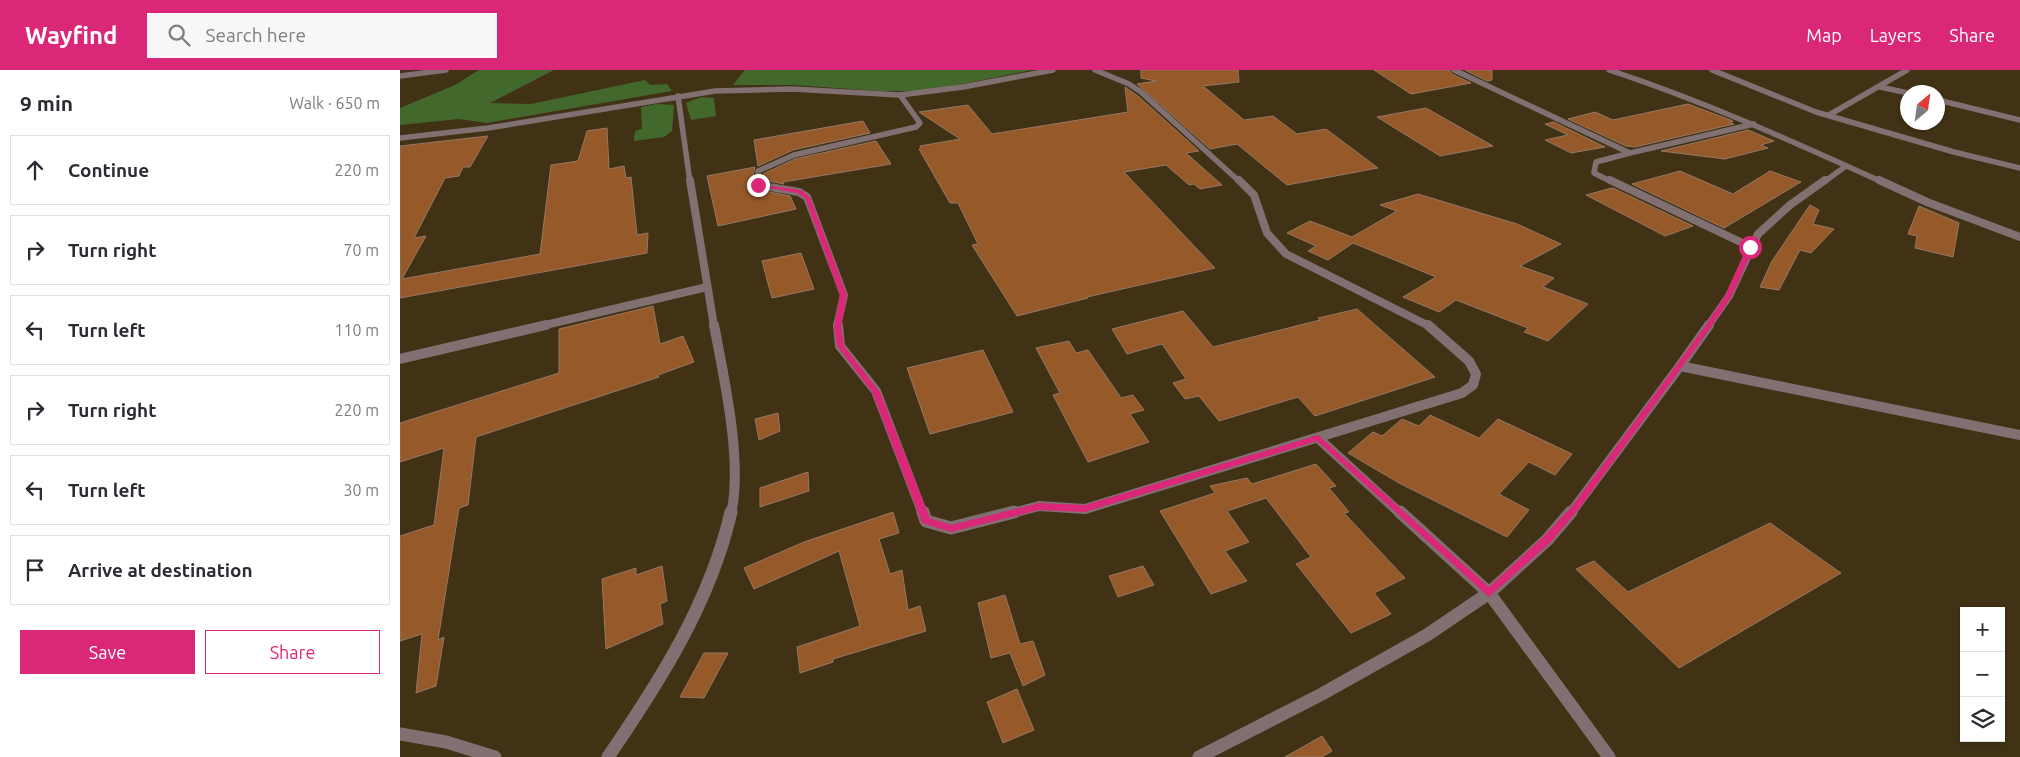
<!DOCTYPE html>
<meta charset="utf-8">
<style>
:root{--surface:#fff;--page:#f7f7f7;--text:#2b2b33;--muted:#7c7c81;--line:#e1e1e2;--accent:#db2777}
body{margin:0;font-family:Ubuntu,sans-serif;background:var(--page);color:var(--text)}
.controls{position:absolute;right:15px;bottom:15px;display:grid;overflow:hidden;border-radius:0px;box-shadow:0 1px 4px #0004}
.controls button{width:45px;height:45px;display:grid;place-items:center;padding:0;border:0;border-bottom:1px solid var(--line);background:var(--surface);color:var(--text);font:25px sans-serif}
.compass{position:absolute;left:1500px;top:15px;width:45px;height:45px;border-radius:50%;background:var(--surface);box-shadow:0 1px 4px #0004;rotate:29deg}
.stop{position:absolute;width:15px;height:15px;margin:-11px;border:4px solid #db2777;border-radius:50%;background:#fff}
.stop.end{background:#db2777;border-color:#fff;box-shadow:0 1px 5px #0008}
.list{margin:0;padding:0;list-style:none}
h2{display:flex;justify-content:space-between;align-items:center;height:65px;margin:0;padding:0 20px;font-size:21px}
h2 small{font-size:16px;font-weight:400;color:var(--muted)}
.list li{display:grid;grid-template-columns:32px 1fr auto;gap:15px;align-items:center;box-sizing:border-box;height:70px;margin:0 10px 10px;padding:0 10px;border:1px solid var(--line);border-radius:0px}
.list b{display:block;font-size:19px;white-space:nowrap}
.list em{font-size:16px;font-style:normal;color:var(--muted)}
.actions{display:flex;gap:10px;padding:15px 20px}
.actions a{flex:1;padding:11px 0;border:1px solid var(--accent);border-radius:0px;text-align:center;font-size:18px;color:var(--accent)}
.actions .main{background:var(--accent);color:#fff}
.icon{flex:none;width:28px;height:28px;fill:none;stroke:currentColor;stroke-width:2;stroke-linecap:round;stroke-linejoin:round}
.map{position:relative;flex:none;width:1620px;height:687px;overflow:hidden}
header{display:flex;align-items:center;gap:30px;box-sizing:border-box;height:70px;padding:0 25px;background:var(--accent);color:#fff}
header strong{font-size:24px}
nav{display:flex;gap:28px;margin-inline-start:auto;font-size:18px}
.search{width:350px;height:45px;background:var(--page);display:flex;align-items:center;gap:12px;box-sizing:border-box;padding:0 18px;border-radius:0px;color:var(--muted);font-size:19px}
main{display:flex}
aside{flex:1;background:var(--surface)}
.map>svg:first-child{display:block}
</style>
<header>
<strong>Wayfind</strong>
<div class="search"><svg class="icon" aria-label="search" viewBox="0 0 24 24"><circle cx="10" cy="10" r="6"/><path d="M15 15l6 6"/></svg>Search here</div>
<nav><a>Map</a><a>Layers</a><a>Share</a></nav>
</header>
<main>
<aside>
<h2>9 min<small>Walk · 650 m</small></h2>
<ul class="list">
<li><svg class="icon" aria-label="ahead" viewBox="0 0 24 24"><path d="M12 20V5M6 11l6-6 6 6"/></svg><div><b>Continue</b></div><em>220 m</em></li>
<li><svg class="icon" aria-label="right" viewBox="0 0 24 24"><path d="M7 20v-9h11M14 6l5 5-5 5"/></svg><div><b>Turn right</b></div><em>70 m</em></li>
<li><svg class="icon" aria-label="left" viewBox="0 0 24 24"><path d="M17 20v-9H6M10 6l-5 5 5 5"/></svg><div><b>Turn left</b></div><em>110 m</em></li>
<li><svg class="icon" aria-label="right" viewBox="0 0 24 24"><path d="M7 20v-9h11M14 6l5 5-5 5"/></svg><div><b>Turn right</b></div><em>220 m</em></li>
<li><svg class="icon" aria-label="left" viewBox="0 0 24 24"><path d="M17 20v-9H6M10 6l-5 5 5 5"/></svg><div><b>Turn left</b></div><em>30 m</em></li>
<li><svg class="icon" aria-label="arrive" viewBox="0 0 24 24"><path d="M6 21V4h12l-3 4 3 4H6"/></svg><div><b>Arrive at destination</b></div></li>
</ul>
<div class="actions"><a class="main">Save</a><a>Share</a></div>
</aside>
<div class="map">
<svg width="1620" height="687" viewBox="0 0 1620 687">
<rect width="100%" height="100%" fill="#413216"/>
<path fill="#43682c" d="M 79,0 L 154,0 L 90,33 L 131,34 L 245,10 L 250,15 L 267,14 L 272,21 L 87,53 L 59,49 L 0,55 L 0,38 L 55,15 Z
M 345,0 L 632,0 L 528,21 L 481,21 L 393,15 L 333,15 Z
M 301,27 L 314,28 L 316,46 L 291,50 L 286,33 Z
M 257,34 L 274,35 L 272,61 L 264,67 L 234,71 L 235,61 L 242,59 L 241,37 Z"/>
<path fill="#95592a" stroke="#967864" d="M 741,0 L 838,0 L 839,12 L 803,16 L 844,50 L 873,46 L 897,64 L 926,59 L 978,98 L 887,115 L 837,74 L 810,79 L 737,14 L 756,11 L 741,8 Z
M 974,0 L 1049,0 L 1052,4 L 1071,13 L 1011,24 Z
M 1065,0 L 1092,0 L 1092,10 L 1087,11 Z
M 725,17 L 738,26 L 799,81 L 786,83 L 822,115 L 800,119 L 794,114 L 789,115 L 766,95 L 724,102 L 815,198 L 687,227 L 688,228 L 617,246 L 572,175 L 578,174 L 558,133 L 550,133 L 519,79 L 521,78 L 520,76 L 560,69 L 519,42 L 568,35 L 592,64 L 728,42 Z
M 1288,34 L 1333,51 L 1329,52 L 1334,54 L 1235,77 L 1226,76 L 1168,49 L 1195,42 L 1213,50 Z
M 1026,38 L 1093,76 L 1040,86 L 977,47 Z
M 463,51 L 470,63 L 393,80 L 358,96 L 354,70 Z
M 1154,52 L 1205,77 L 1171,83 L 1145,70 L 1168,65 L 1145,54 Z
M 207,58 L 209,99 L 224,96 L 226,108 L 231,107 L 237,165 L 248,163 L 247,183 L 0,228 L 0,76 L 88,66 L 70,97 L 63,97 L 59,106 L 45,108 L 14,168 L 26,166 L 2,209 L 140,184 L 151,95 L 178,91 L 187,61 Z
M 1348,60 L 1374,71 L 1361,75 L 1368,78 L 1325,89 L 1261,81 Z
M 476,71 L 491,94 L 383,112 L 384,114 L 364,110 L 363,104 L 395,89 Z
M 355,97 L 352,110 L 354,119 L 390,126 L 396,139 L 318,156 L 307,106 Z
M 1280,101 L 1333,124 L 1370,101 L 1401,112 L 1324,158 L 1232,114 Z
M 1212,118 L 1215,119 L 1293,156 L 1265,166 L 1186,125 Z
M 1018,124 L 1117,154 L 1161,174 L 1120,196 L 1154,208 L 1143,217 L 1188,234 L 1148,271 L 1124,262 L 1128,258 L 1056,230 L 1039,242 L 1003,227 L 1036,207 L 953,173 L 928,190 L 908,181 L 916,176 L 887,163 L 910,151 L 952,167 L 997,141 L 980,135 Z
M 1410,135 L 1419,140 L 1413,154 L 1434,159 L 1411,183 L 1400,180 L 1379,220 L 1360,217 L 1372,191 Z
M 1519,136 L 1559,153 L 1553,187 L 1515,178 L 1517,166 L 1508,164 Z
M 401,183 L 414,219 L 372,228 L 362,191 Z
M 253,236 L 260,274 L 283,266 L 294,292 L 258,305 L 259,307 L 76,367 L 68,435 L 59,438 L 38,570 L 44,567 L 36,616 L 16,623 L 22,564 L 0,571 L 0,466 L 34,455 L 44,378 L 0,392 L 0,353 L 159,303 L 159,259 Z
M 957,239 L 1035,307 L 915,346 L 898,327 L 819,351 L 799,326 L 785,329 L 773,313 L 786,309 L 762,274 L 727,284 L 712,259 L 783,241 L 813,277 L 920,250 L 918,248 Z
M 669,271 L 676,283 L 688,280 L 721,328 L 733,325 L 744,340 L 730,344 L 749,372 L 688,392 L 653,325 L 660,323 L 636,278 Z
M 583,280 L 613,342 L 530,364 L 507,298 Z
M 378,343 L 380,361 L 359,370 L 355,349 Z
M 1030,345 L 1079,368 L 1098,349 L 1172,384 L 1155,405 L 1129,392 L 1099,424 L 1129,440 L 1107,467 L 999,413 L 948,383 L 973,362 L 982,366 L 1002,349 L 1019,356 Z
M 916,394 L 936,416 L 929,418 L 949,442 L 944,443 L 1005,508 L 974,523 L 991,544 L 951,563 L 896,494 L 911,487 L 866,428 L 827,441 L 849,472 L 825,481 L 847,511 L 811,524 L 760,441 L 815,423 L 810,416 L 847,408 L 852,414 Z
M 408,402 L 409,421 L 360,437 L 360,418 Z
M 493,442 L 499,463 L 479,469 L 490,504 L 502,500 L 508,540 L 520,536 L 526,561 L 433,589 L 433,592 L 400,603 L 397,577 L 460,556 L 439,481 L 354,519 L 344,498 L 404,472 Z
M 1370,453 L 1441,503 L 1279,598 L 1176,499 L 1194,491 L 1228,522 Z
M 262,496 L 267,531 L 260,534 L 263,554 L 206,579 L 202,509 L 236,498 L 236,505 Z
M 743,496 L 754,515 L 718,527 L 709,506 Z
M 605,525 L 620,574 L 633,571 L 645,605 L 623,616 L 610,583 L 591,588 L 578,533 Z
M 304,583 L 328,583 L 304,628 L 280,627 Z
M 617,619 L 634,660 L 603,673 L 587,632 Z
M 922,666 L 932,681 L 922,687 L 885,687 Z"/>
<g fill="none" stroke-linecap="round" stroke-linejoin="round">
<path stroke="#817071" stroke-width="5.5" d="M 695,0 L 729,14 L 741,22 L 840,112
M 1054,0 L 1230,83 L 1354,54
M 1209,0 C 1303,31 1392,71 1482,112
M 1312,0 L 1416,42 L 1554,82 L 1620,98
M 0,6 L 46,0
M 1480,17 L 1508,23
M 1538,30 L 1620,50
M 1429,45 L 1507,0
M 358,112 L 358,101 L 394,85 L 516,57 L 520,53 L 500,25 L 563,17 L 653,0
M 1212,112 L 1194,103 L 1196,92 L 1230,83
M 1424,112 L 1446,96"/>
<path stroke="#817071" stroke-width="8" d="M 358,110 L 358,115 L 399,122 L 407,127 L 444,225 L 437,256
M 839,110 L 854,125 L 867,163 L 886,184 L 1029,256
M 1210,110 L 1351,177
M 1479,110 L 1527,132 L 1620,167
M 141,256 L 307,217
M 1308,256 L 1329,226 L 1358,164 L 1390,135 L 1425,110"/>
<path stroke="#817071" stroke-width="10" d="M 438,255 L 440,276 L 476,321 L 523,444
M 0,289 L 146,255
M 1280,296 L 1309,255
M 918,368 L 1001,444
M 609,444 L 639,436 L 685,439 L 1062,323 L 1073,315 L 1076,304 L 1069,291 L 1028,255
M 1170,444 L 1280,296 L 1620,365"/>
<path stroke="#817071" stroke-width="13" d="M 523,442 L 526,451 L 551,458 L 614,442
M 1000,442 L 1089,523 L 1209,687
M 1089,523 L 1147,470 L 1171,442"/>
<path stroke="#817071" stroke-width="5.5" d="M 278,26 L 290,112
M 0,68 L 88,58 L 315,21 L 392,19 L 500,25"/>
<path stroke="#817071" stroke-width="8" d="M 290,110 L 314,256"/>
<path stroke="#817071" stroke-width="10" d="M 314,255 C 324,308 343,392 331,444"/>
<path stroke="#817071" stroke-width="13" d="M 0,664 L 46,672 L 95,687
M 208,687 C 260,611 310,533 331,442
M 799,687 L 922,624 L 1027,565 L 1089,523"/>
</g>
<path fill="#db2777" d="M 356,114 L 401,120 L 410,127 L 447,225 L 441,257 L 444,276 L 480,322 L 530,448 L 551,455 L 639,433 L 685,435 L 918,365 L 1089,517 L 1143,467 L 1173,435 L 1303,259 L 1325,226 L 1347,177 L 1350,175 L 1354,177 L 1332,226 L 1309,260 L 1179,439 L 1150,473 L 1089,527 L 917,371 L 685,442 L 639,440 L 551,462 L 522,453 L 472,322 L 437,276 L 434,257 L 440,225 L 405,128 L 397,123 L 358,116 Z"/>
</svg>
<div class="controls">
<button>+</button>
<button>−</button>
<button><svg class="icon" aria-label="layers" viewBox="0 0 24 24"><path d="M12 4l9 5-9 5-9-5zM3 14l9 5 9-5"/></svg></button>
</div>
<svg class="compass" viewBox="-18 -18 36 36"><path d="M0-13l5 13h-10z" fill="#e53935"/><path d="M0 13l5-13h-10z" fill="#7c7c81"/></svg>
<div class="stop" style="left:1350px;top:177px"></div>
<div class="stop end" style="left:358px;top:115px"></div>
</div>
</main>
